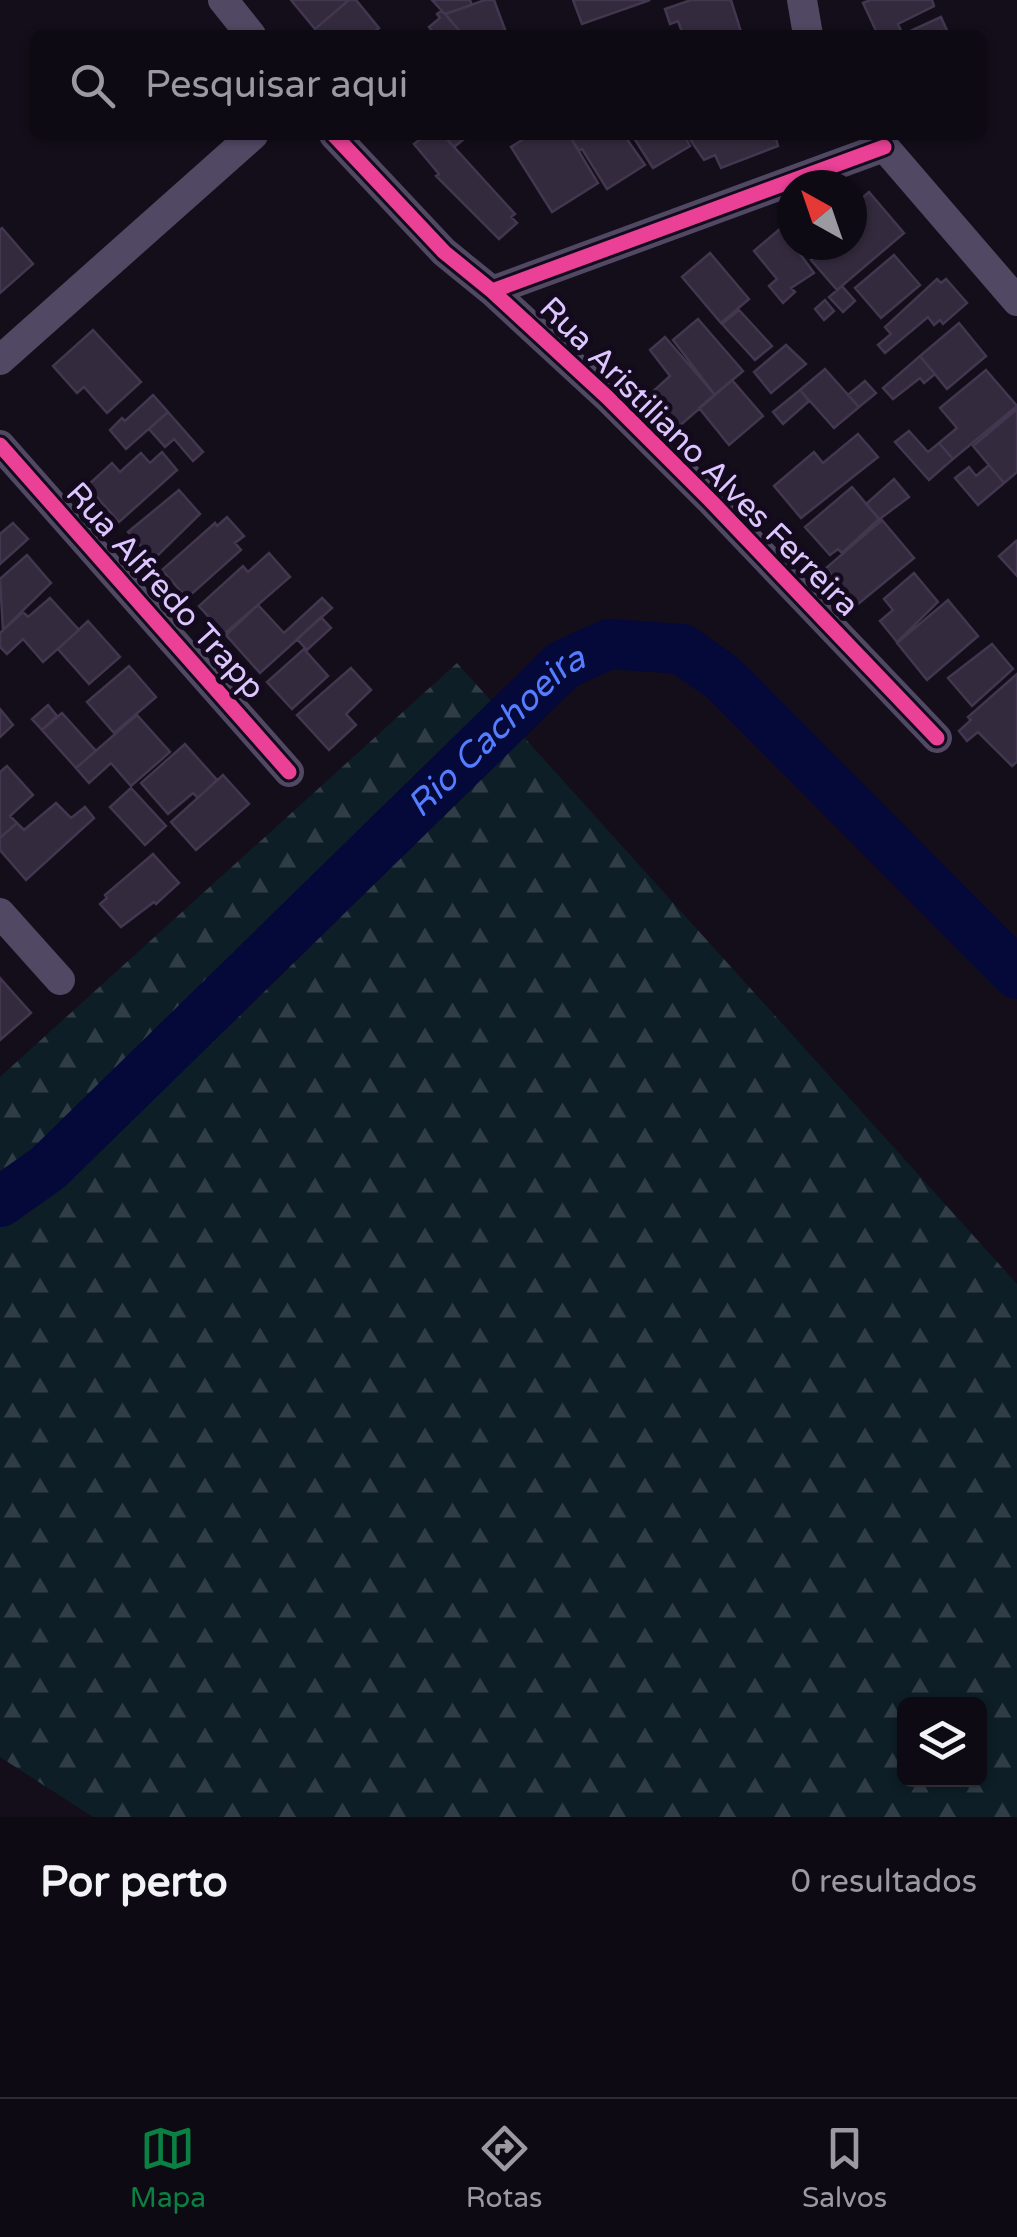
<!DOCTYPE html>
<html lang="pt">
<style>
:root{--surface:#0e0a13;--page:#1c1821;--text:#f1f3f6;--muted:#9b9aa0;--line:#2e2b33;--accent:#0b8043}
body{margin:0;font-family:"Varela Round",sans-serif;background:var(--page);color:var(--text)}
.controls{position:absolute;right:30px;bottom:30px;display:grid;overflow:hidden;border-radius:15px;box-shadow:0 2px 8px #0004}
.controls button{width:90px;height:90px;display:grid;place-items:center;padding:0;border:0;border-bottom:2px solid var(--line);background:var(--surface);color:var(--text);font:50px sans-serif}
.compass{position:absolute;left:777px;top:170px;width:90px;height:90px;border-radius:50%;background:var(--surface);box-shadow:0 2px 8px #0004;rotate:320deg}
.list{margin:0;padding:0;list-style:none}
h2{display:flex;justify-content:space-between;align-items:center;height:130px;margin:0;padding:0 40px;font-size:42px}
h2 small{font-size:32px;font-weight:400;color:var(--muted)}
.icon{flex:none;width:55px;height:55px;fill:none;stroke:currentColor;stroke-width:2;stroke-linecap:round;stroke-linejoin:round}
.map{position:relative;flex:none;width:1017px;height:1817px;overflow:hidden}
.search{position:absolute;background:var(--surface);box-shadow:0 2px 8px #0004;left:30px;right:30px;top:30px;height:110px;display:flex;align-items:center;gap:25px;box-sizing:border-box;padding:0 35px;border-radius:15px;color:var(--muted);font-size:38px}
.sheet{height:280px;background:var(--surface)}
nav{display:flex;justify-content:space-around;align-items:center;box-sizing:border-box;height:140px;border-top:2px solid var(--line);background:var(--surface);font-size:28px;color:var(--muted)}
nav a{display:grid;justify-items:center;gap:5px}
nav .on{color:var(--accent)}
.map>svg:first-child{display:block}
</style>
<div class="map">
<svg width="1017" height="1817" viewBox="0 0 1017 1817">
<defs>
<pattern id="forest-firs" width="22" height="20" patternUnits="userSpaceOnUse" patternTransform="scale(2.5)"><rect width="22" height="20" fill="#0d1e26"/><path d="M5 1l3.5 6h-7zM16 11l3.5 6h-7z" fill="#303d47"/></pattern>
</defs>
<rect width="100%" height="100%" fill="#130e19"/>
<path fill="url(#forest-firs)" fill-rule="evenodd" d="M 457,663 L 1017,1284 L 1017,1817 L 93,1817 L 0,1757 L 0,1077 ZM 904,1704 L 980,1704 L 980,1780 L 904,1780 Z"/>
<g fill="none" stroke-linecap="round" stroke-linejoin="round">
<path stroke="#050939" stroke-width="50" id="s1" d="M 0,1202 L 48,1168 L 563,665 L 609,644 L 682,649 L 723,678 L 1017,974"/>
</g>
<path fill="#332a3d" stroke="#42374f" stroke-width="2.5" d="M 291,0 L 349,0 L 315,29 Z
M 349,0 L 356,0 L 379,28 L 370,35 L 319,35 L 315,29 Z
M 432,0 L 470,0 L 472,5 L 445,14 Z
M 485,0 L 494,0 L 507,35 L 463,35 L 445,14 Z
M 573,0 L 650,0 L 582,24 Z
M 691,0 L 731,0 L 742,35 L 683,35 L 678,21 L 670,24 L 665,9 Z
M 870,0 L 932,0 L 934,6 L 898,24 L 902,33 L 878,35 L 863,3 Z
M 441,11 L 445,14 L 463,35 L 435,35 L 429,27 L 440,18 L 437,14 Z
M 941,17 L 949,35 L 908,35 L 908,32 Z
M 426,135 L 443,135 L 515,214 L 511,217 L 517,223 L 499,239 L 436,176 L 439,174 L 414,144 Z
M 443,135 L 469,135 L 454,147 Z
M 530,135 L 569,135 L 598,183 L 552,212 L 511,147 Z
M 569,135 L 613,135 L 615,138 L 624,135 L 645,165 L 607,189 L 582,149 L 579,151 Z
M 632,135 L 684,135 L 690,146 L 653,168 Z
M 687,135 L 775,135 L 778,146 L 721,168 L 715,155 L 704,160 Z
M 869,192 L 904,233 L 837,290 L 811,260 L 816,256 L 806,245 L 852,245 L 852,207 Z
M 2,228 L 33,264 L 0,293 L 0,230 Z
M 781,228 L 814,273 L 791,288 L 795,292 L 783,303 L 769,286 L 777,279 L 754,251 Z
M 710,253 L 749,299 L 721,323 L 682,277 Z
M 894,255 L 920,285 L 881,318 L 855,288 Z
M 937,279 L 941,283 L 946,279 L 967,303 L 943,324 L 940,320 L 934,325 L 928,317 L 885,353 L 878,345 L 891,334 L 885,327 Z
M 842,286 L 855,301 L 843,312 L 829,297 Z
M 825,300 L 834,311 L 824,320 L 815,309 Z
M 739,310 L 772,346 L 755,360 L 722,324 Z
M 698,319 L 743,371 L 715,395 L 673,340 Z
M 959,323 L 986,356 L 947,389 L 920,356 Z
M 93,330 L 141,382 L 107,413 L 84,387 L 77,393 L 53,366 Z
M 665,337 L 715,395 L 677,428 L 649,395 L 670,376 L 650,350 Z
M 786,345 L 806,364 L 771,393 L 754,372 Z
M 920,356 L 935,374 L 924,383 L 920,378 L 893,399 L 883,388 Z
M 825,369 L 859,407 L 834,428 L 800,390 Z
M 986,370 L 1017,406 L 953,459 L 939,443 L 957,428 L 940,408 Z
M 732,380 L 763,416 L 729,445 L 699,408 Z
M 865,381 L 876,393 L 859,407 L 848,395 Z
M 800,390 L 809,401 L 783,424 L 773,412 Z
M 153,395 L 168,412 L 126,449 L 110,430 L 122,418 L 125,421 Z
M 1017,409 L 1017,472 L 1004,483 L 973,446 Z
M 168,412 L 203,452 L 193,461 L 174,439 L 165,447 L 149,429 Z
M 909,431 L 928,452 L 939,443 L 953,459 L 929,480 L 895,442 Z
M 858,434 L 878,457 L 801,518 L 774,486 L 814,452 L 823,463 Z
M 162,452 L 177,470 L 119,522 L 87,486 L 112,463 L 120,472 L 141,453 L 150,463 Z
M 989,465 L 1004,483 L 978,505 L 955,478 L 969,467 L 976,476 Z
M 894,479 L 909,497 L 877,521 L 879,519 L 866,504 Z
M 852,487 L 879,519 L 842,553 L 838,549 L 830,555 L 805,527 Z
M 179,490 L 200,514 L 153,560 L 128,532 Z
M 227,517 L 244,536 L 235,543 L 241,550 L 187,598 L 162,570 L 215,523 L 217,526 Z
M 882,520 L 914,558 L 858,604 L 826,568 Z
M 13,523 L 28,539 L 0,564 L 0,534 Z
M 1016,541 L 1017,543 L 1017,576 L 999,556 Z
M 269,553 L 290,577 L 224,634 L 199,606 L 243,566 L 248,572 Z
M 27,555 L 51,583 L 3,630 L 0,579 Z
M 914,573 L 938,602 L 897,642 L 880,621 L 893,610 L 884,599 Z
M 50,598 L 79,630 L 43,662 L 23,639 L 7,654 L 0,647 L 0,633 L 23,612 L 28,617 Z
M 322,598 L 332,608 L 260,673 L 226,635 L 258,605 L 284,633 Z
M 948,600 L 978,636 L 927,680 L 897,643 Z
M 321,617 L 331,628 L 307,650 L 297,639 Z
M 88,621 L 120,657 L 89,684 L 58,649 Z
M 992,644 L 1013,669 L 972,706 L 948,678 Z
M 304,649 L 328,676 L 292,709 L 267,682 Z
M 129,666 L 156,697 L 114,733 L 87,702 Z
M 351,668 L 371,690 L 346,714 L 356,725 L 329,750 L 297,715 Z
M 1017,674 L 1017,762 L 1012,766 L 978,732 L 967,741 L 959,731 L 971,720 L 968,717 Z
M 48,705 L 57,716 L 42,730 L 32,719 Z
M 0,709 L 13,725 L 0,737 Z
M 62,713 L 96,751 L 76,768 L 42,730 Z
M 137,715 L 170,752 L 131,786 L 111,763 L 89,783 L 76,768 Z
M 185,744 L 217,780 L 198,798 L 193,793 L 168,814 L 141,783 Z
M 7,766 L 33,795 L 10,816 L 17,823 L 0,838 L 0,772 Z
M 223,775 L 249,804 L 196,850 L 171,822 Z
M 131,788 L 166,826 L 145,845 L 110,807 Z
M 56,803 L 71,818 L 85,807 L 94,818 L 26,880 L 0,850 L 0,838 L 17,823 L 24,830 Z
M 153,854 L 179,883 L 156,904 L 154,902 L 121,927 L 100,904 L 107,898 L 105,895 Z
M 0,978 L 31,1013 L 0,1040 Z"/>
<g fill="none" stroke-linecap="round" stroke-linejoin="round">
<path stroke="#514863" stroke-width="30" d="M 223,0 L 251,35
M 802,0 L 808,35
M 334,135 L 444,252 L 492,291 L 607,397 L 710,500 L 937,738
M 874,135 L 1017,301
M 492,291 L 884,147
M 0,360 L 253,135
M 0,445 L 289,772
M 0,913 L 60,980"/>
<defs>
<path id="cycleway" d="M 334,135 L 444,252 L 492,291 L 607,397 L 710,500 L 937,738
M 492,291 L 884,147
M 0,445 L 289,772"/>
</defs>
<use href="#cycleway" stroke="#130a1d" stroke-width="21"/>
<use href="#cycleway" stroke="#ea4096" stroke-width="15"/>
</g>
<g text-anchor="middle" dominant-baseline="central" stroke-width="10" stroke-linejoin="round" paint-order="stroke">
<g font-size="32" fill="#ddc6ff" stroke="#130a1d">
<text transform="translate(699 457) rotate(45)">Rua Aristiliano Alves Ferreira</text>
<text transform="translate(165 591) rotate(48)">Rua Alfredo Trapp</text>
</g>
<g font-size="35" font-style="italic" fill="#547dff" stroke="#130a1d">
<text stroke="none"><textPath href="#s1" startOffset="685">Rio Cachoeira</textPath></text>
</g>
</g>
</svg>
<div class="controls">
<button><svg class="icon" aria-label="layers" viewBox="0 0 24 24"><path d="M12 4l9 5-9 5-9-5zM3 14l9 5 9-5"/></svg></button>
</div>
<svg class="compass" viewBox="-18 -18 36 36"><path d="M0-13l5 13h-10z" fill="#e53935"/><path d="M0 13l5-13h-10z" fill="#9b9aa0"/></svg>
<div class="search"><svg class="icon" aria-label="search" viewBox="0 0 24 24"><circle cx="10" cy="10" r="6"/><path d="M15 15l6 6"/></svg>Pesquisar aqui</div>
</div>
<section class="sheet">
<h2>Por perto<small>0 resultados</small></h2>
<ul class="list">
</ul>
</section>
<nav>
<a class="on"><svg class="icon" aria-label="map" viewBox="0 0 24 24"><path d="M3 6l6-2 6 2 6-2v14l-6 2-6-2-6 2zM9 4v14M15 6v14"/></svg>Mapa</a>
<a><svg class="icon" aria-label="directions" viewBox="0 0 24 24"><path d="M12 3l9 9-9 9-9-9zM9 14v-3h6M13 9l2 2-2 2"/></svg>Rotas</a>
<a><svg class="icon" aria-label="saved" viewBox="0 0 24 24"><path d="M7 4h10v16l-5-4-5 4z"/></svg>Salvos</a>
</nav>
